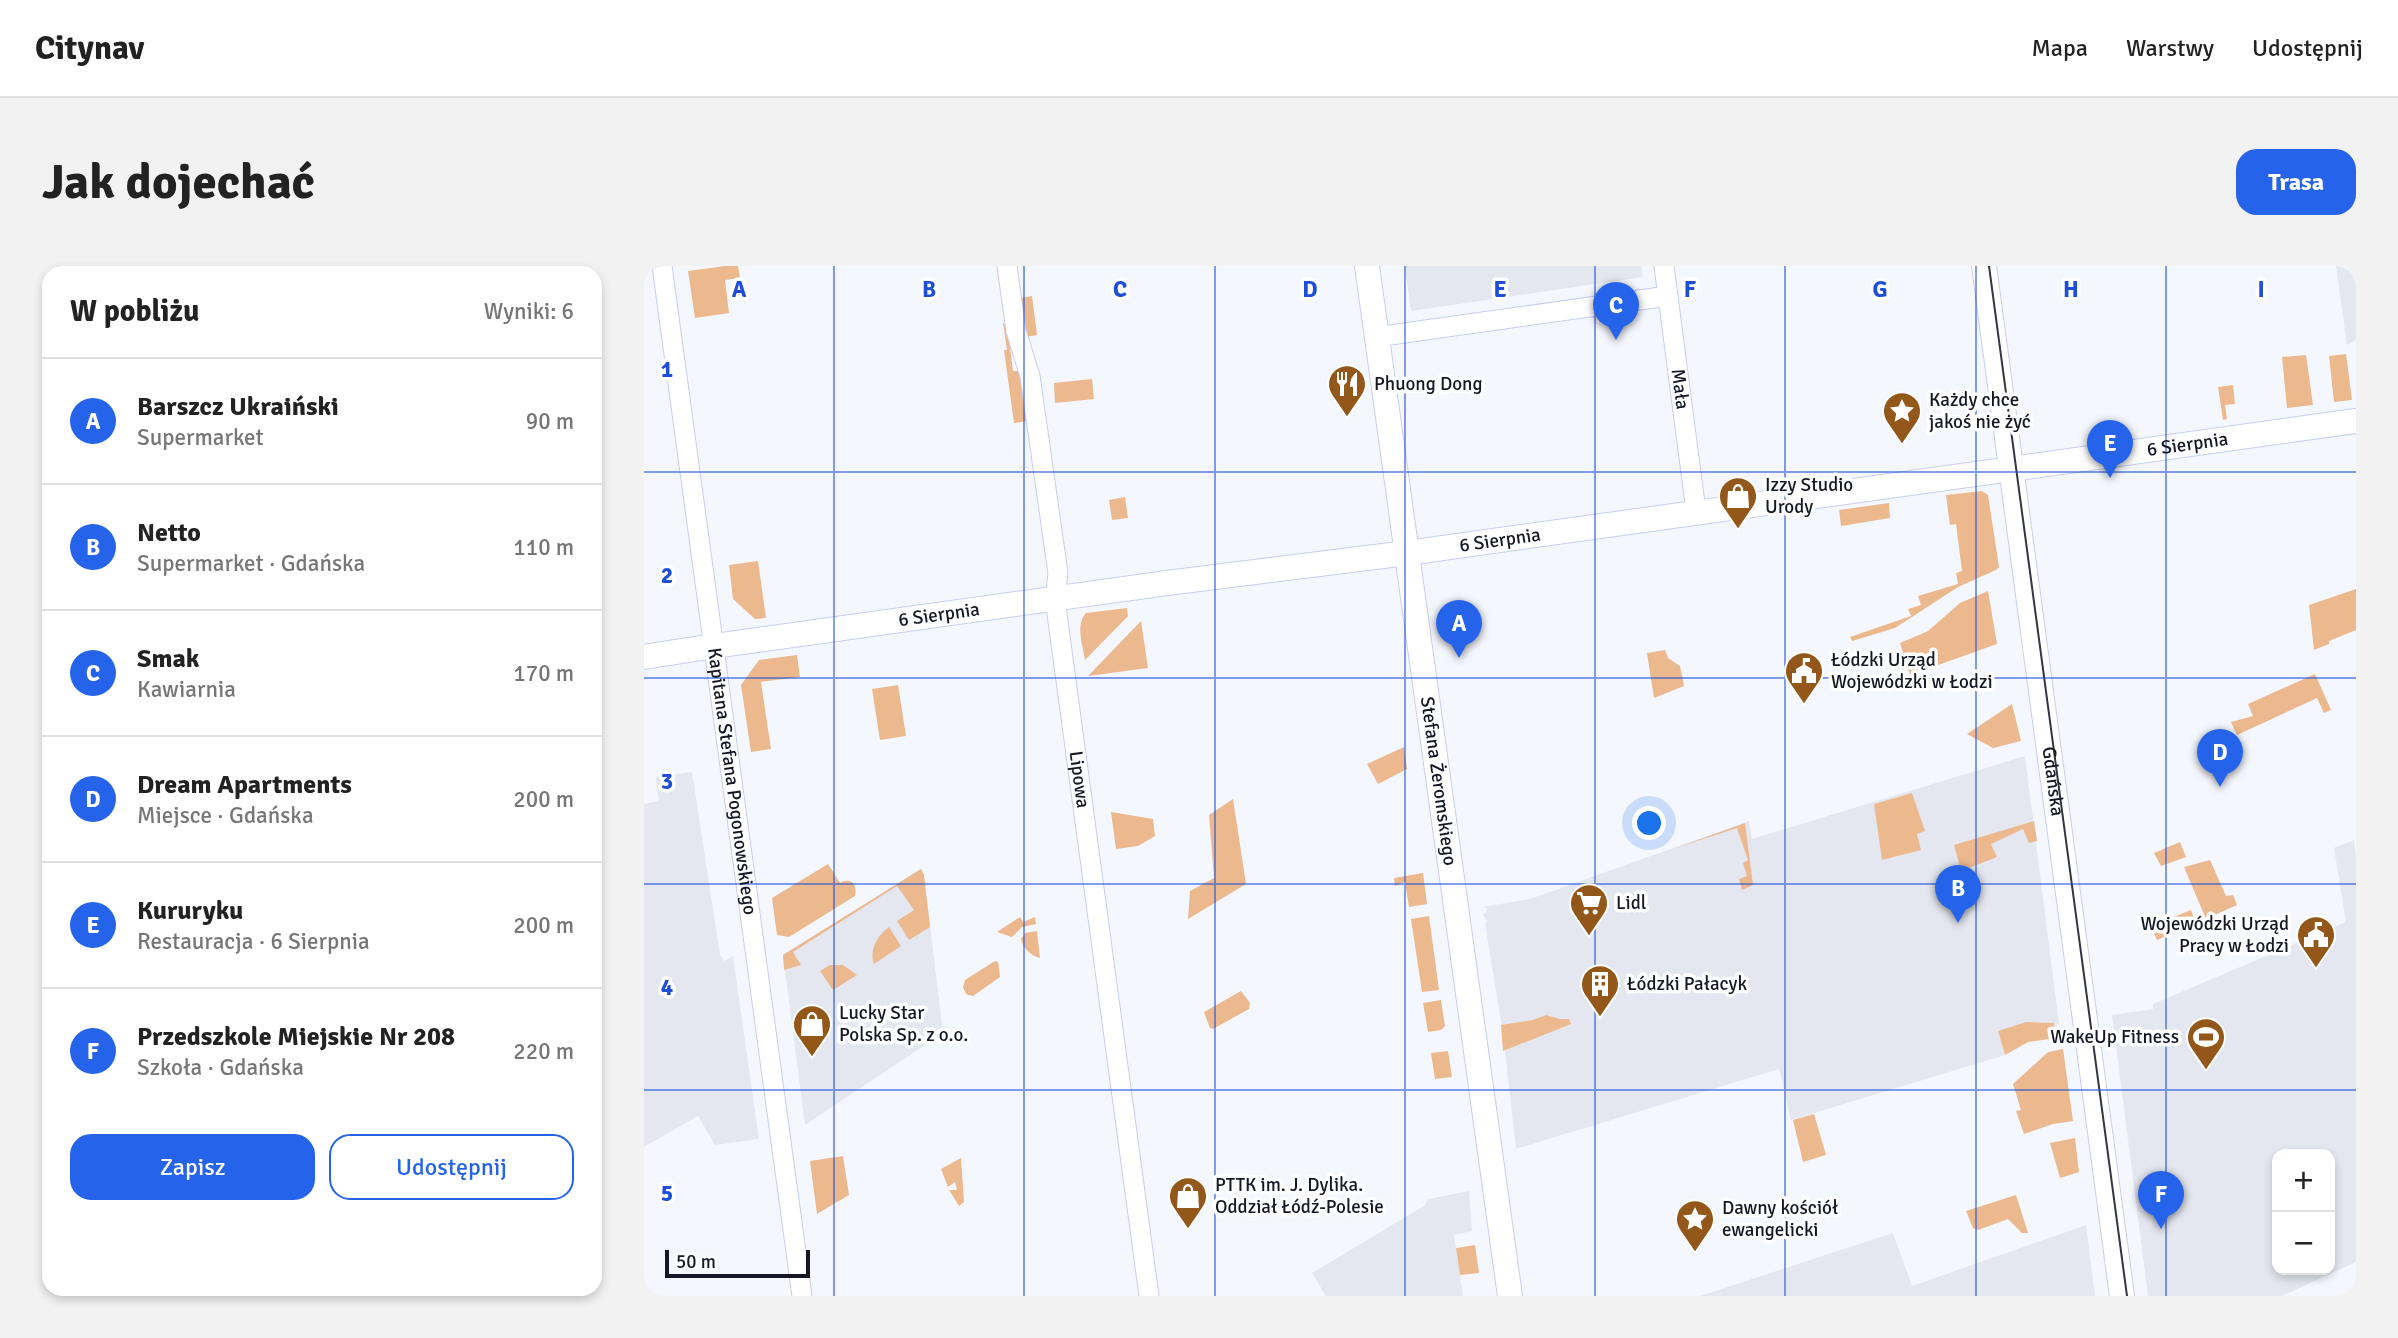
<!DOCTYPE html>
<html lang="pl">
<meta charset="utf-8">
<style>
:root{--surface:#fff;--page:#f2f2f2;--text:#222;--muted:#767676;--line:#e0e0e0;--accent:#2563eb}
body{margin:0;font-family:Signika,sans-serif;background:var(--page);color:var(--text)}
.controls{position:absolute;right:21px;bottom:21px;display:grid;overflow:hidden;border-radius:14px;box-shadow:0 4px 10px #0003}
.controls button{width:63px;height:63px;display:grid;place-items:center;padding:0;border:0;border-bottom:2px solid var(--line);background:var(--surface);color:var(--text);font:35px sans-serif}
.scale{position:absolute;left:21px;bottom:18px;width:145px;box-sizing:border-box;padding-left:7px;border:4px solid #151824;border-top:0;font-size:19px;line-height:24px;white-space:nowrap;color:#151824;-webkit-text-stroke:5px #fff;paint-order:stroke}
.you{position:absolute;left:1006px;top:558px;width:24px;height:24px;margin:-18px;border:5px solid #fff;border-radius:50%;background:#1a73e8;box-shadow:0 0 0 10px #1a73e833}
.badge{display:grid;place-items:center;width:46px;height:46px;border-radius:50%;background:var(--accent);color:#fff;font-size:23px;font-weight:700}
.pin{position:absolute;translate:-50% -58px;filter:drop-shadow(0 2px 4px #0008)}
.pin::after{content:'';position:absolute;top:37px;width:24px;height:21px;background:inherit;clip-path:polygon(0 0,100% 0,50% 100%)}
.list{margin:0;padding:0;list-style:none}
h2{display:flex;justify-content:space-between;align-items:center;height:91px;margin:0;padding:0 28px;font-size:30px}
h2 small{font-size:23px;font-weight:400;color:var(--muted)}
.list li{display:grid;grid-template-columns:46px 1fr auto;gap:21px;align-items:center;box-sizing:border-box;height:126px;padding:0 28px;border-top:2px solid var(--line)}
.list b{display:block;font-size:26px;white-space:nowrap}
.list p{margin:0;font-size:23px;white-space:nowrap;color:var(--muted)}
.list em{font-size:23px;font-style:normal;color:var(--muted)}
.actions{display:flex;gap:14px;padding:21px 28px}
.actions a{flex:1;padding:16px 0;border:2px solid var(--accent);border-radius:21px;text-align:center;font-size:24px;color:var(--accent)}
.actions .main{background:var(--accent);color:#fff}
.map{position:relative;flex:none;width:1712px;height:1030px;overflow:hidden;border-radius:21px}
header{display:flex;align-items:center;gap:42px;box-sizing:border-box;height:98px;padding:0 35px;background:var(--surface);border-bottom:2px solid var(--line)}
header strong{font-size:33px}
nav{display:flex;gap:38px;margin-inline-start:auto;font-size:24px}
.intro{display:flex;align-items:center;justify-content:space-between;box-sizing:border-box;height:168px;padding:0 42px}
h1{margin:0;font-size:49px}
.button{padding:18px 32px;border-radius:21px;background:var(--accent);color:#fff;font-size:24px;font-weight:700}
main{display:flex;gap:42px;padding:0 42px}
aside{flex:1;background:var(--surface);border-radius:21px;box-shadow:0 4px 10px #0003}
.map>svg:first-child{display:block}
</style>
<header>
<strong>Citynav</strong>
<nav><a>Mapa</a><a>Warstwy</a><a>Udostępnij</a></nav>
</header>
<div class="intro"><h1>Jak dojechać</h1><a class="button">Trasa</a></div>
<main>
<aside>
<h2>W pobliżu<small>Wyniki: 6</small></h2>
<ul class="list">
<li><span class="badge">A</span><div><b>Barszcz Ukraiński</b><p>Supermarket</p></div><em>90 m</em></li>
<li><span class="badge">B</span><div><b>Netto</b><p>Supermarket · Gdańska</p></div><em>110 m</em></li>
<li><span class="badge">C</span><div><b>Smak</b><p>Kawiarnia</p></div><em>170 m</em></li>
<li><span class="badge">D</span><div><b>Dream Apartments</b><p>Miejsce · Gdańska</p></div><em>200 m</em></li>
<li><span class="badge">E</span><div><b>Kururyku</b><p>Restauracja · 6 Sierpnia</p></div><em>200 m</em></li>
<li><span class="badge">F</span><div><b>Przedszkole Miejskie Nr 208</b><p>Szkoła · Gdańska</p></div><em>220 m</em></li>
</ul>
<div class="actions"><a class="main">Zapisz</a><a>Udostępnij</a></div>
</aside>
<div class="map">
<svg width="1712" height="1030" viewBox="0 0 1712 1030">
<rect width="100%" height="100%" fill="#f5f7fe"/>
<path fill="#e5e7f0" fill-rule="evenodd" d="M 761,0 L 997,0 L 999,11 L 767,45 Z
M 1692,0 L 1712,0 L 1712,74 L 1703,79 Z
M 1381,490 L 1415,758 L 1382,756 L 1354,765 L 1361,789 L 1147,854 L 1135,803 L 872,883 L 859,768 L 841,657 L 843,656 L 839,648 L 842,646 L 842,642 L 838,641 L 886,633 L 1105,555 L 1108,573 Z
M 48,506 L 76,689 L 80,695 L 89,690 L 115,873 L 71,879 L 54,850 L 0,881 L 0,538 L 15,535 L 12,511 Z
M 1710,574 L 1712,593 L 1712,996 L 1638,1030 L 1504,1030 L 1468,749 L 1509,743 L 1509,738 L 1702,656 L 1690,582 ZM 1633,888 L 1686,888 L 1686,1004 L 1633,1004 Z
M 277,603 L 280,609 L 299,767 L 161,859 L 139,689 Z
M 825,925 L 828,965 L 810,969 L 819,1030 L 682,1030 L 668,1007 L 780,940 L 784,933 Z
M 1442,959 L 1451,1030 L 1056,1030 L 1249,967 L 1268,1020 Z"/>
<path fill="#ecb98e" d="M 81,0 L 94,0 L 96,12 L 81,14 L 85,47 L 51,52 L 44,5 Z
M 388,30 L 393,69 L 382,71 L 377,32 Z
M 359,57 L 363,58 L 369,105 L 376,105 L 383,155 L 370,157 L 360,84 L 363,84 Z
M 1702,88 L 1708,134 L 1690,136 L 1685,90 Z
M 1662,89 L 1669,139 L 1643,142 L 1638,91 Z
M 448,113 L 450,133 L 411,137 L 410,117 Z
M 1589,119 L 1591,138 L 1581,139 L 1583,153 L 1579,154 L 1574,121 Z
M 1338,225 L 1344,229 L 1355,301 L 1352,304 L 1314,321 L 1251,362 L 1208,375 L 1206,371 L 1267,350 L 1264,343 L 1277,339 L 1274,330 L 1314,318 L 1312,307 L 1318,305 L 1312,258 L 1306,259 L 1302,229 Z
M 481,231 L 484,252 L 468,254 L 465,234 Z
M 1245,237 L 1246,252 L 1197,260 L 1195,244 Z
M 114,295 L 122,352 L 111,353 L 89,333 L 85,299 Z
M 1712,323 L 1712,364 L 1685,375 L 1685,378 L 1670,384 L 1665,339 Z
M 1344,325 L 1353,378 L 1266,409 L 1256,377 L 1284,365 L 1316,337 Z
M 483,342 L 484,350 L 441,394 C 439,380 431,359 442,347 Z
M 497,355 L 504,402 L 444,410 Z
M 1021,384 L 1024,392 L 1036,400 L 1040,420 L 1010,432 L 1003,387 Z
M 153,389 L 156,411 L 117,416 L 127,483 L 107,486 L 97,419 L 115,394 Z
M 1671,408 L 1687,444 L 1680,447 L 1673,432 L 1593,469 L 1587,456 L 1609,450 L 1604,438 Z
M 254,419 L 262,470 L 236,474 L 228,423 Z
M 1368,438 L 1377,475 L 1349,482 L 1323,468 Z
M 760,481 L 763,503 L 734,518 L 723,498 Z
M 1268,527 L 1281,565 L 1273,568 L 1277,584 L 1238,594 L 1230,538 Z
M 589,533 L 602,618 L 544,653 L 546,625 L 570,612 L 565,549 Z
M 467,546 L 509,553 L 511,570 L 494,580 L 472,583 Z
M 1390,555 L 1393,575 L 1385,577 L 1379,563 L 1347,578 L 1353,591 L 1317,605 L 1310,579 Z
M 1101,557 L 1109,619 L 1098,624 L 1095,613 L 1103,610 L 1099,597 L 1104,594 L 1093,562 L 1032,582 Z
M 1536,576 L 1542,591 L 1517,600 L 1510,587 Z
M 1566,594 L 1582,630 L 1589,629 L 1593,639 L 1562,653 L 1540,601 Z
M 184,598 L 196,617 C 206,611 214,618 211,630 L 145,671 L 133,669 L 128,632 Z
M 277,603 L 280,609 L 286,661 L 265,674 L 253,655 L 270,644 L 253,620 L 149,686 L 157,699 L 140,704 L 139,689 Z
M 779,607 L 783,638 L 765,641 L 761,616 L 751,620 L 750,612 Z
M 1547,644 L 1552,658 L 1513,674 L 1507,660 Z
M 785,650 L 795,724 L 778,726 L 767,653 Z
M 376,651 L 379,656 L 391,651 L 392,658 L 378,661 L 368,671 L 353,666 Z
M 245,661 L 257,680 L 230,698 C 225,684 233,670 245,661 Z
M 393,665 L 396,692 C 387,690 379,682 377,673 L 381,667 Z
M 351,695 L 354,696 L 356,711 L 329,730 L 322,728 L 319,721 L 321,714 Z
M 186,699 L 199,699 L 213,709 L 189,724 L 176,705 Z
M 597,725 L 606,737 L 605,743 L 569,763 L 566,762 L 560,746 Z
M 797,734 L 801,760 L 797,764 L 784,766 L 779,737 Z
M 902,749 L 916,753 L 925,753 L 927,758 L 859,785 L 857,759 L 889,754 Z
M 1382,756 L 1410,757 L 1412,772 L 1384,776 L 1361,789 L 1354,765 Z
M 1419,783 L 1429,855 L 1409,858 L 1380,868 L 1372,845 L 1377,844 L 1369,818 L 1404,786 Z
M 804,785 L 808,811 L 791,813 L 787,787 Z
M 1170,848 L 1182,889 L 1159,896 L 1149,854 Z
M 1431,872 L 1435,906 L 1416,912 L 1406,877 Z
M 199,890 L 205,929 L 173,948 L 166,895 Z
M 317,892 L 320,936 L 315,940 L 305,924 L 313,924 L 311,916 L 304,921 L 297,903 Z
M 1372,929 L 1384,967 L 1378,967 L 1364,953 L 1334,964 L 1329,962 L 1322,945 Z
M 831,979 L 835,1007 L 816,1009 L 812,982 Z"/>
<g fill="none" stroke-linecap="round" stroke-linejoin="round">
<defs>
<g id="minor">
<path id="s1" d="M 18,0 L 158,1030"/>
<path id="s2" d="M 363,0 L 372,65 L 386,110 L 414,307 L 411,333 L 505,1030"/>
<path id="s3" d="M 1020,0 L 1052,245"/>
<path d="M 732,71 L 1024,30"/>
</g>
<g id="tertiary">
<path id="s4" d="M 723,0 L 866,1030"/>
<path id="s5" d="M 1340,0 L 1478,1030"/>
<path id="s6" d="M 0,391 L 70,380 L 523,317 L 763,287 L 1712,155"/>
</g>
</defs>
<use href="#minor" stroke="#c7cef1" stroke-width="21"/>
<use href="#tertiary" stroke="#c7cef1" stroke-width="26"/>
<use href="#minor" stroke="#fff" stroke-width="19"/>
<use href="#tertiary" stroke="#fff" stroke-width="24"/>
<path stroke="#333642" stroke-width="2" d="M 1345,0 L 1483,1030"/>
</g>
<path fill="none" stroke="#1d4ed8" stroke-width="2" stroke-opacity="0.55" d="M 190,0 L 190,1030M 380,0 L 380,1030M 571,0 L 571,1030M 761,0 L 761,1030M 951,0 L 951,1030M 1141,0 L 1141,1030M 1332,0 L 1332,1030M 1522,0 L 1522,1030M 0,206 L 1712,206M 0,412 L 1712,412M 0,618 L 1712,618M 0,824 L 1712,824"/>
<defs>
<symbol id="restaurant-pin" viewBox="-11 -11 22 30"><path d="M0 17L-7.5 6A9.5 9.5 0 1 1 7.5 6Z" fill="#935719" stroke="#fff"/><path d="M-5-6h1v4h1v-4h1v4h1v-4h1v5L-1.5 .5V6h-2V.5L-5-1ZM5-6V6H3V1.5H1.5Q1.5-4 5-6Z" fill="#fff"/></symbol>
<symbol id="sight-pin" viewBox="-11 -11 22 30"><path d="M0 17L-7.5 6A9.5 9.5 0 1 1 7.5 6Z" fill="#935719" stroke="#fff"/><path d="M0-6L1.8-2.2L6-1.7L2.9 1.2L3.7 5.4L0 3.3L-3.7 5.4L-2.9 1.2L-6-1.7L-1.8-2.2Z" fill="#fff"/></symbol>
<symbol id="shop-pin" viewBox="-11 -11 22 30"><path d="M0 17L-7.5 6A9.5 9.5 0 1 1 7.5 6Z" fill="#935719" stroke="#fff"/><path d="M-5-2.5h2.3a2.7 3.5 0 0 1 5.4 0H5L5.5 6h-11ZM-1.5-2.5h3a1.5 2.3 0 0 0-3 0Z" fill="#fff"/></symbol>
<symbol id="civic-pin" viewBox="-11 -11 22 30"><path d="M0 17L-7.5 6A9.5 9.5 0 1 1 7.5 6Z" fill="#935719" stroke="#fff"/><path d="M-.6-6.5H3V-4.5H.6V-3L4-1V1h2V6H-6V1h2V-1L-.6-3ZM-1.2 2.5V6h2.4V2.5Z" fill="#fff"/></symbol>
<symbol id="supermarket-pin" viewBox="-11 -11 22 30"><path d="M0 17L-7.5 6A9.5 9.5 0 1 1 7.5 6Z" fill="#935719" stroke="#fff"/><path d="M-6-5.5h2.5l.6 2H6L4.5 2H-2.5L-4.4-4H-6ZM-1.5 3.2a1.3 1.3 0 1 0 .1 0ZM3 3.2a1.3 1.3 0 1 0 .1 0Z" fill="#fff"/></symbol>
<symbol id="building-pin" viewBox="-11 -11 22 30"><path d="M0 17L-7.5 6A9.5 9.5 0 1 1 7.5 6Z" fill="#935719" stroke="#fff"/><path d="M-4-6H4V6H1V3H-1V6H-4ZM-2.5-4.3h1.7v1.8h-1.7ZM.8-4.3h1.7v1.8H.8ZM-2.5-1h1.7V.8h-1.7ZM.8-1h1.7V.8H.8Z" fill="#fff"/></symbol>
<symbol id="stadium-pin" viewBox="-11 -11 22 30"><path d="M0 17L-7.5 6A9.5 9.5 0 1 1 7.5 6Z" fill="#935719" stroke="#fff"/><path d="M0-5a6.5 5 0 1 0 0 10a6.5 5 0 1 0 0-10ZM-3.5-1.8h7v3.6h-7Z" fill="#fff"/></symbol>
</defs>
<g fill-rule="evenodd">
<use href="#restaurant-pin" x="681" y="96" width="44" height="60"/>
<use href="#sight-pin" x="1236" y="123" width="44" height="60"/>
<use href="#shop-pin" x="1072" y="208" width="44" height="60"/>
<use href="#civic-pin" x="1138" y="383" width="44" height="60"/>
<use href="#supermarket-pin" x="923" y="615" width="44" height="60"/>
<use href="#civic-pin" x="1650" y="647" width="44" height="60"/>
<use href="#building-pin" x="934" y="696" width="44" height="60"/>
<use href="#shop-pin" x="146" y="736" width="44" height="60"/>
<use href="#stadium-pin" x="1540" y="749" width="44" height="60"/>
<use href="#shop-pin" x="522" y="908" width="44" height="60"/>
<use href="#sight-pin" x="1029" y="931" width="44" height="60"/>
</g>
<g text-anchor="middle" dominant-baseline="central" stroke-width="7" stroke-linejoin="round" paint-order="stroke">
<g font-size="19" fill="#151824" stroke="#fff" text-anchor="start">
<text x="730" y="118">Phuong Dong</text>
<text x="1285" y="134">Każdy chce<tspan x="1285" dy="22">jakoś nie żyć</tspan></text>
<text x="1121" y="219">Izzy Studio<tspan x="1121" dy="22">Urody</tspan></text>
<text x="1187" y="394">Łódzki Urząd<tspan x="1187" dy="22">Wojewódzki w Łodzi</tspan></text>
<text x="972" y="637">Lidl</text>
<text x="1645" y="658" text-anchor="end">Wojewódzki Urząd<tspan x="1645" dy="22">Pracy w Łodzi</tspan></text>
<text x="983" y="718">Łódzki Pałacyk</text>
<text x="195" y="747">Lucky Star<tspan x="195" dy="22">Polska Sp. z o.o.</tspan></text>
<text x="1535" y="771" text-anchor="end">WakeUp Fitness</text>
<text x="571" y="919">PTTK im. J. Dylika.<tspan x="571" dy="22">Oddział Łódź-Polesie</tspan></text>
<text x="1078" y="942">Dawny kościół<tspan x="1078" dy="22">ewangelicki</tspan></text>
</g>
<g font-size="19" fill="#151824" stroke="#fff">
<text stroke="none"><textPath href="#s3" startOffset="124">Mała</textPath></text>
<text stroke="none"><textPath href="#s6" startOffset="1558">6 Sierpnia</textPath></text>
<text stroke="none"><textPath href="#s6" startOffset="864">6 Sierpnia</textPath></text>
<text stroke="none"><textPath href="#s6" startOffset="298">6 Sierpnia</textPath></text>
<text stroke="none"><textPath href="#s2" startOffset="520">Lipowa</textPath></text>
<text stroke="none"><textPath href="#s1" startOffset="520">Kapitana Stefana Pogonowskiego</textPath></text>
<text stroke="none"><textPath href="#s4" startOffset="520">Stefana Żeromskiego</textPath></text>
<text stroke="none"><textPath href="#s5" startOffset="520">Gdańska</textPath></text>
</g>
</g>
<g font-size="23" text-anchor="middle" font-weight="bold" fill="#1d4ed8" stroke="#fff" stroke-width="7" stroke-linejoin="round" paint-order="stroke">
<text x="95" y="31">A</text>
<text x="285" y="31">B</text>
<text x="476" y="31">C</text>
<text x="666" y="31">D</text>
<text x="856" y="31">E</text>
<text x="1046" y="31">F</text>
<text x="1236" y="31">G</text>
<text x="1427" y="31">H</text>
<text x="1617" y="31">I</text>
<text x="23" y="111">1</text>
<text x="23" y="317">2</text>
<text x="23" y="523">3</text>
<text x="23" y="729">4</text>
<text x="23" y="935">5</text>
</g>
</svg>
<div class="controls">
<button>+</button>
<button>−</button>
</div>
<div class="scale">50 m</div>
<div class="you"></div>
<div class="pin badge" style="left:815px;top:392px">A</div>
<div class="pin badge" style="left:1314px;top:657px">B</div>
<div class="pin badge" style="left:972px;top:74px">C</div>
<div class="pin badge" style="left:1576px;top:521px">D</div>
<div class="pin badge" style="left:1466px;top:212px">E</div>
<div class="pin badge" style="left:1517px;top:963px">F</div>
</div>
</main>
